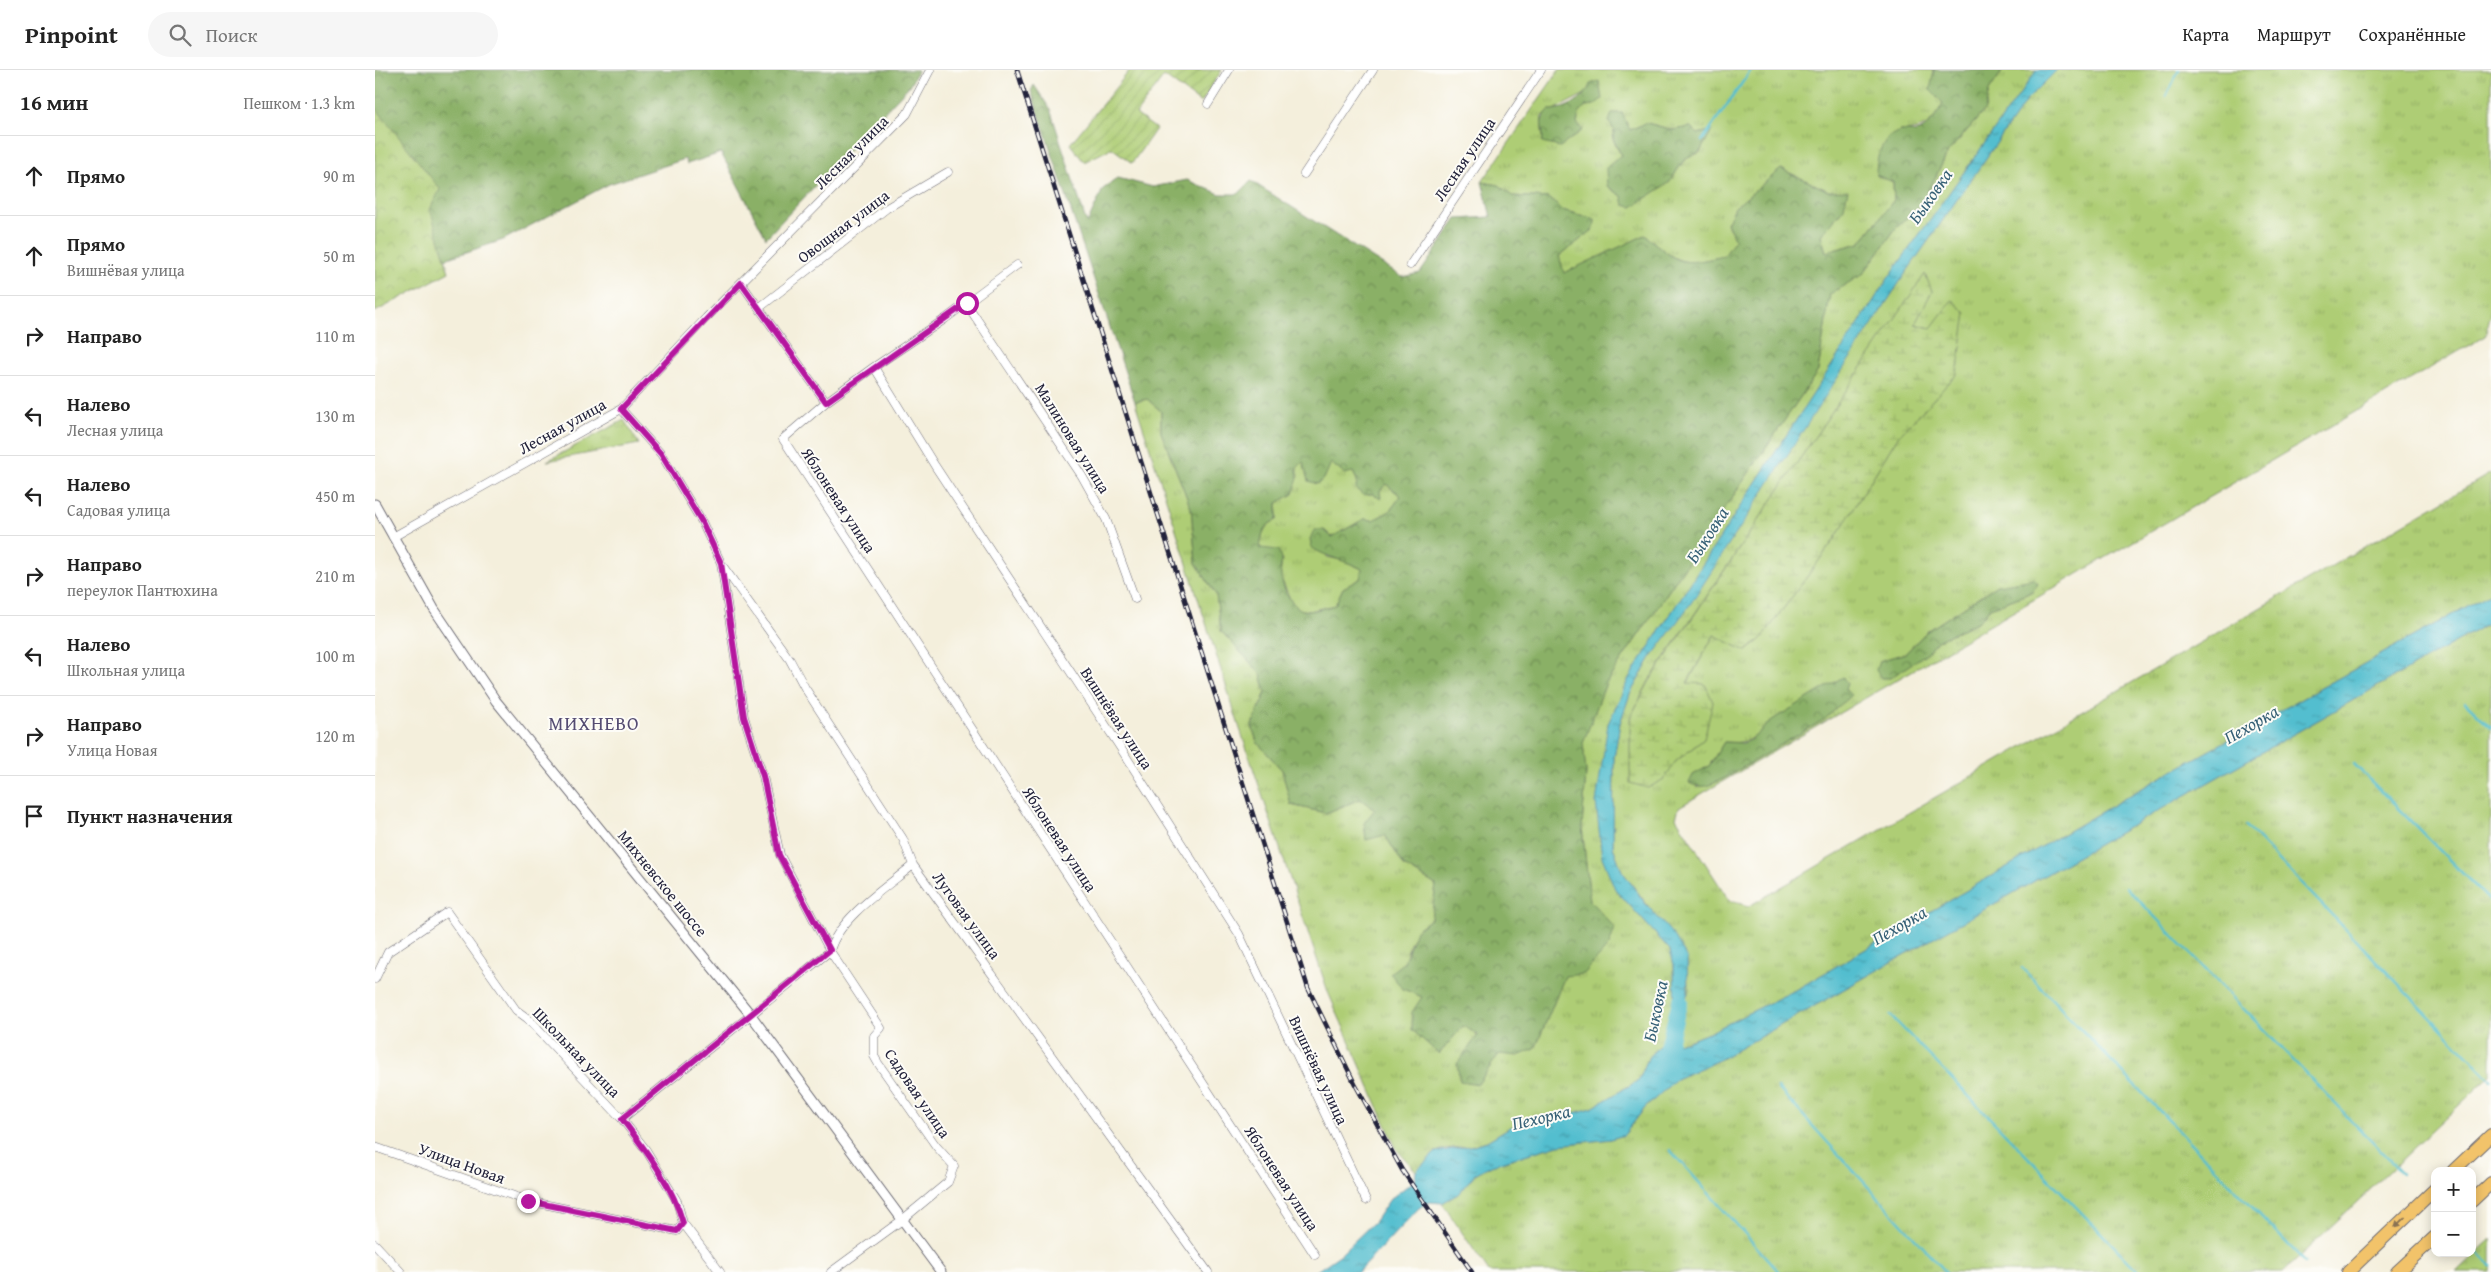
<!DOCTYPE html>
<html lang="ru">
<meta charset="utf-8">
<style>
:root{--surface:#fff;--page:#f6f6f6;--text:#222;--muted:#767676;--line:#e0e0e0}
body{margin:0;font-family:"Gentium Book Plus",serif;background:var(--page);color:var(--text)}
.controls{position:absolute;right:15px;bottom:15px;display:grid;overflow:hidden;border-radius:10px;box-shadow:0 2px 12px #0003}
.controls button{width:45px;height:45px;display:grid;place-items:center;padding:0;border:0;border-bottom:1px solid var(--line);background:var(--surface);color:var(--text);font:25px sans-serif}
.stop{position:absolute;width:15px;height:15px;margin:-11px;border:4px solid #b5179e;border-radius:50%;background:#fff}
.stop.end{background:#b5179e;border-color:#fff;box-shadow:0 1px 5px #0008}
.list{margin:0;padding:0;list-style:none}
h2{display:flex;justify-content:space-between;align-items:center;height:65px;margin:0;padding:0 20px;font-size:21px}
h2 small{font-size:16px;font-weight:400;color:var(--muted)}
.list li{display:grid;grid-template-columns:32px 1fr auto;gap:15px;align-items:center;box-sizing:border-box;height:80px;padding:0 20px;border-top:1px solid var(--line)}
.list b{display:block;font-size:19px;white-space:nowrap}
.list p{margin:0;font-size:16px;white-space:nowrap;color:var(--muted)}
.list em{font-size:16px;font-style:normal;color:var(--muted)}
.icon{flex:none;width:28px;height:28px;fill:none;stroke:currentColor;stroke-width:2;stroke-linecap:round;stroke-linejoin:round}
.map{position:relative;flex:none;width:2116px;height:1202px;overflow:hidden}
header{display:flex;align-items:center;gap:30px;box-sizing:border-box;height:70px;padding:0 25px;background:var(--surface);border-bottom:1px solid var(--line)}
header strong{font-size:24px}
nav{display:flex;gap:28px;margin-inline-start:auto;font-size:18px}
.search{width:350px;height:45px;background:var(--page);display:flex;align-items:center;gap:12px;box-sizing:border-box;padding:0 18px;border-radius:28px;color:var(--muted);font-size:19px}
main{display:flex}
aside{flex:1;background:var(--surface)}
.map>svg:first-child{display:block}
</style>
<header>
<strong>Pinpoint</strong>
<div class="search"><svg class="icon" aria-label="search" viewBox="0 0 24 24"><circle cx="10" cy="10" r="6"/><path d="M15 15l6 6"/></svg>Поиск</div>
<nav><a>Карта</a><a>Маршрут</a><a>Сохранённые</a></nav>
</header>
<main>
<aside>
<h2>16 мин<small>Пешком · 1.3 km</small></h2>
<ul class="list">
<li><svg class="icon" aria-label="ahead" viewBox="0 0 24 24"><path d="M12 20V5M6 11l6-6 6 6"/></svg><div><b>Прямо</b></div><em>90 m</em></li>
<li><svg class="icon" aria-label="ahead" viewBox="0 0 24 24"><path d="M12 20V5M6 11l6-6 6 6"/></svg><div><b>Прямо</b><p>Вишнёвая улица</p></div><em>50 m</em></li>
<li><svg class="icon" aria-label="right" viewBox="0 0 24 24"><path d="M7 20v-9h11M14 6l5 5-5 5"/></svg><div><b>Направо</b></div><em>110 m</em></li>
<li><svg class="icon" aria-label="left" viewBox="0 0 24 24"><path d="M17 20v-9H6M10 6l-5 5 5 5"/></svg><div><b>Налево</b><p>Лесная улица</p></div><em>130 m</em></li>
<li><svg class="icon" aria-label="left" viewBox="0 0 24 24"><path d="M17 20v-9H6M10 6l-5 5 5 5"/></svg><div><b>Налево</b><p>Садовая улица</p></div><em>450 m</em></li>
<li><svg class="icon" aria-label="right" viewBox="0 0 24 24"><path d="M7 20v-9h11M14 6l5 5-5 5"/></svg><div><b>Направо</b><p>переулок Пантюхина</p></div><em>210 m</em></li>
<li><svg class="icon" aria-label="left" viewBox="0 0 24 24"><path d="M17 20v-9H6M10 6l-5 5 5 5"/></svg><div><b>Налево</b><p>Школьная улица</p></div><em>100 m</em></li>
<li><svg class="icon" aria-label="right" viewBox="0 0 24 24"><path d="M7 20v-9h11M14 6l5 5-5 5"/></svg><div><b>Направо</b><p>Улица Новая</p></div><em>120 m</em></li>
<li><svg class="icon" aria-label="arrive" viewBox="0 0 24 24"><path d="M6 21V4h12l-3 4 3 4H6"/></svg><div><b>Пункт назначения</b></div></li>
</ul>
</aside>
<div class="map">
<svg width="2116" height="1202" viewBox="0 0 2116 1202">
<defs>
<pattern id="grass-tufts" width="24" height="20" patternUnits="userSpaceOnUse" patternTransform="scale(1.25)"><rect width="24" height="20" fill="#aecd75"/><path d="M3 7l-1-3M5 7V3M7 7l1-3M15 17l-1-3M17 17v-4M19 17l1-3" fill="none" stroke="#95b066"/></pattern>
<pattern id="forest-crowns" width="20" height="18" patternUnits="userSpaceOnUse" patternTransform="scale(1.25)"><rect width="20" height="18" fill="#8ab066"/><path d="M2 6a3 3 0 1 1 6 0M12 15a3 3 0 1 1 6 0" fill="none" stroke="#708f55"/></pattern>
<pattern id="wetland-marsh" width="20" height="14" patternUnits="userSpaceOnUse" patternTransform="scale(1.25)"><rect width="20" height="14" fill="#aecd75"/><path d="M1 5h8M5 5V1M11 12h8M15 12V8" fill="none" stroke="#95b066"/></pattern>
<pattern id="park-crowns" width="20" height="18" patternUnits="userSpaceOnUse" patternTransform="scale(1.25)"><rect width="20" height="18" fill="#aecd75"/><path d="M2 6a3 3 0 1 1 6 0M12 15a3 3 0 1 1 6 0" fill="none" stroke="#95b066"/></pattern>
<pattern id="garden-furrows" width="10" height="10" patternUnits="userSpaceOnUse" patternTransform="scale(1.25)"><rect width="10" height="10" fill="#aecd75"/><path d="M-1 1l2-2M0 10L10 0M9 11l2-2" fill="none" stroke="#95b066"/></pattern>
<pattern id="water-ripples" width="26" height="14" patternUnits="userSpaceOnUse" patternTransform="scale(1.25)"><rect width="26" height="14" fill="#53becf"/><path d="M2 4q2-2 4 0t4 0M15 11q2-2 4 0t4 0" fill="none" stroke="#449aa9"/></pattern>
</defs>
<rect width="100%" height="100%" fill="#fdfcf7"/>
<filter id="ink" filterUnits="userSpaceOnUse"><feTurbulence type="fractalNoise" baseFrequency=".02" numOctaves="2"/><feDisplacementMap in="SourceGraphic" scale="10" xChannelSelector="R" yChannelSelector="G"/><feConvolveMatrix kernelMatrix="1 2 1 2 8 2 1 2 1" color-interpolation-filters="sRGB"/></filter>
<filter id="wash" filterUnits="userSpaceOnUse"><feTurbulence type="fractalNoise" baseFrequency=".0096" numOctaves="4" result="noise"/><feDisplacementMap in="SourceGraphic" scale="20" xChannelSelector="R" yChannelSelector="G"/><feGaussianBlur stdDeviation="1.12" result="paint"/><feColorMatrix in="noise" values="0 0 0 0 0 0 0 0 0 0 0 0 0 0 0 0 0 1.4 0 .05"/><feComposite in="paint" operator="in"/></filter>
<g filter="url(#wash)">
<rect width="100%" height="100%" fill="#f4efdc"/>
<path fill="url(#grass-tufts)" stroke="#687858" fill-rule="evenodd" d="M 1184,0 L 1559,0 L 1557,2 L 1568,33 C 1557,55 1550,60 1525,61 L 1518,112 L 1519,130 L 1485,173 L 1451,182 L 1446,165 L 1469,138 L 1454,121 L 1406,99 L 1352,153 L 1360,170 L 1350,186 C 1304,196 1306,195 1270,165 L 1189,204 L 1184,186 L 1219,159 L 1220,149 L 1187,140 L 1174,128 L 1137,126 L 1124,115 L 1107,112 ZM 1212,23 L 1219,35 L 1210,36 L 1204,43 L 1202,53 L 1208,60 L 1167,73 C 1169,63 1165,56 1167,46 ZM 1272,53 L 1298,60 L 1316,57 L 1322,64 L 1336,61 L 1325,82 L 1309,90 L 1294,113 L 1246,86 L 1238,69 L 1239,60 L 1255,60 Z
M 1628,0 L 1662,0 L 1514,207 L 1254,608 L 1233,654 L 1240,819 L 1295,880 L 1299,895 L 1300,951 L 1313,923 L 1312,888 L 1247,801 L 1238,777 L 1239,688 L 1245,653 L 1255,624 L 1275,589 L 1528,207 L 1651,31 L 1682,0 L 2116,0 L 2116,243 L 2110,266 L 1304,737 L 1301,748 L 1354,830 L 1374,836 L 2116,403 L 2116,523 L 1776,713 L 1424,918 L 1336,962 L 1311,972 L 1287,974 L 1274,986 L 1264,1010 L 1217,1038 L 1163,1053 L 1135,1057 L 1112,1071 L 1095,1076 L 1069,1079 L 1061,1082 L 1041,1101 L 1022,1080 L 953,922 L 864,656 L 760,332 L 772,329 L 786,341 L 786,362 L 816,438 L 821,493 L 841,525 L 846,561 L 886,604 L 891,622 L 877,656 L 882,672 L 907,700 L 916,735 L 951,743 L 985,729 L 1000,739 L 1010,765 L 1029,796 L 1061,815 L 1056,849 C 1030,868 1029,890 1028,919 L 1047,927 L 1064,984 L 1088,955 C 1118,975 1122,994 1160,979 L 1190,905 L 1215,831 L 1207,757 L 1211,702 L 1207,673 L 1231,613 L 1443,301 L 1455,223 L 1488,204 L 1521,158 L 1547,134 L 1573,82 L 1610,40 L 1614,20 ZM 1550,205 L 1557,221 L 1539,253 L 1556,259 L 1582,304 L 1522,368 L 1459,470 L 1386,569 L 1371,581 L 1339,565 L 1312,614 L 1329,669 L 1300,692 L 1255,648 L 1274,611 ZM 1622,515 L 1657,522 L 1615,538 L 1604,551 L 1562,571 L 1551,584 L 1504,591 L 1531,583 L 1551,562 ZM 1450,649 L 1348,709 L 1322,718 L 1318,705 L 1334,696 L 1349,672 C 1377,674 1378,668 1397,650 Z
M 249,350 L 264,374 L 172,391 Z
M 928,392 L 949,409 L 955,392 L 978,402 L 982,410 L 1005,421 L 1011,414 L 1026,426 L 1014,442 L 998,450 L 989,449 L 957,467 L 949,460 L 952,487 L 970,491 L 987,499 L 985,509 L 968,518 L 960,535 L 933,541 L 924,539 L 916,531 L 905,506 L 907,489 L 885,478 C 887,464 888,455 902,450 L 902,433 L 923,408 L 922,398 Z
M 2116,552 L 2116,1005 L 1908,1202 L 1114,1202 L 1067,1133 L 1083,1124 L 1100,1104 L 1116,1095 L 1183,1075 L 1236,1069 L 1249,1065 L 1269,1039 L 1301,1009 L 1346,989 Z
M 2116,1169 L 2116,1202 L 2081,1202 Z"/>
<path fill="url(#forest-crowns)" stroke="#566950" fill-rule="evenodd" d="M 0,0 L 543,0 L 535,15 L 391,168 L 346,83 L 312,94 L 310,89 L 234,114 L 128,170 L 0,212 Z
M 1559,0 L 1628,0 L 1614,21 L 1610,40 L 1573,82 L 1547,134 L 1521,158 L 1488,204 L 1455,224 L 1443,301 L 1231,613 L 1208,673 L 1211,702 L 1207,757 L 1215,831 L 1240,858 L 1234,875 L 1209,904 L 1190,906 L 1160,979 L 1143,986 L 1124,984 L 1103,1014 L 1085,1011 L 1082,994 L 1103,965 L 1088,956 L 1064,984 L 1037,960 L 1037,942 L 1047,927 L 1028,919 L 1015,903 L 1029,892 L 1041,860 L 1056,849 L 1061,815 L 1029,796 L 1010,765 L 991,770 L 989,753 L 1000,739 L 985,729 L 951,743 L 916,735 L 907,700 L 882,672 L 877,656 L 891,622 L 886,604 L 846,561 L 841,525 L 821,493 L 816,438 L 786,362 L 786,341 L 772,329 L 760,332 L 656,21 L 659,15 L 675,39 L 712,154 L 728,119 L 743,108 L 778,117 L 812,110 L 845,124 L 863,124 L 876,111 L 1027,207 L 1045,203 L 1082,149 L 1116,147 L 1107,112 L 1124,115 L 1137,126 L 1174,128 L 1187,140 L 1220,149 L 1219,159 L 1184,186 L 1189,203 L 1270,165 C 1306,195 1304,196 1349,186 L 1360,170 L 1352,153 L 1360,137 L 1406,99 L 1454,121 L 1473,120 L 1469,138 L 1446,165 L 1451,182 L 1485,173 L 1519,130 L 1518,112 L 1501,105 C 1501,88 1506,66 1526,61 C 1532,60 1540,63 1546,60 C 1557,54 1562,44 1568,33 L 1555,20 ZM 928,392 L 933,411 L 942,414 L 949,409 L 956,393 L 969,404 L 978,402 L 982,410 L 981,419 L 988,425 L 997,424 L 1006,429 L 1005,421 L 1011,414 L 1026,426 L 1014,442 L 998,450 L 989,449 L 957,467 L 949,460 L 939,460 L 935,469 L 937,478 C 953,488 970,490 987,499 L 985,509 L 968,518 L 960,535 C 952,537 941,541 933,541 C 918,541 908,519 906,506 C 904,495 909,492 903,480 L 885,478 C 887,464 888,455 902,450 L 902,433 L 918,424 L 923,408 L 922,398 Z
M 1224,11 L 1227,29 L 1219,35 L 1210,36 L 1204,43 L 1202,53 L 1208,60 L 1185,77 L 1167,73 C 1171,58 1160,54 1174,40 C 1190,40 1211,29 1215,14 Z
M 1237,43 L 1247,43 L 1255,60 L 1272,53 L 1298,60 L 1316,57 L 1323,64 L 1337,60 L 1325,82 L 1309,90 L 1294,113 L 1257,137 L 1249,135 L 1247,126 L 1232,116 L 1231,98 L 1246,85 L 1238,69 L 1239,60 L 1234,52 Z
M 1659,509 L 1663,514 L 1657,522 L 1615,538 L 1604,551 L 1562,571 L 1551,584 L 1515,608 L 1506,608 L 1501,600 L 1504,591 L 1531,583 L 1551,562 L 1622,515 Z
M 1468,607 L 1472,614 L 1470,619 L 1476,625 L 1450,649 L 1348,709 C 1335,715 1327,720 1314,713 L 1318,705 L 1334,696 L 1349,672 L 1368,673 L 1376,670 L 1397,650 Z"/>
<path fill="url(#wetland-marsh)" stroke="#687858" d="M 1550,204 L 1557,221 L 1540,254 L 1556,258 L 1577,230 L 1591,243 L 1582,304 L 1522,368 L 1459,470 L 1386,569 L 1371,581 L 1339,565 L 1312,613 L 1330,614 L 1338,632 L 1329,669 L 1300,692 L 1289,709 L 1273,718 L 1255,713 L 1255,648 L 1274,612 Z"/>
<path fill="url(#park-crowns)" stroke="#687858" d="M 0,37 L 65,119 L 55,139 L 74,202 L 0,242 Z"/>
<path fill="url(#garden-furrows)" stroke="#687858" d="M 755,0 L 847,0 L 826,33 L 789,6 L 761,44 L 781,59 L 757,93 L 737,78 L 709,92 L 695,74 Z"/>
<path fill="url(#water-ripples)" stroke="#3a7085" d="M 1662,0 L 1682,0 L 1651,31 L 1528,207 L 1316,533 L 1275,589 L 1255,624 L 1245,653 L 1239,688 L 1238,777 L 1247,801 L 1270,833 L 1300,867 L 1312,888 L 1313,923 L 1300,952 L 1299,895 L 1295,880 L 1240,819 L 1227,787 L 1221,732 L 1233,654 L 1254,608 L 1514,207 Z
M 2116,523 L 2116,552 L 1346,989 L 1301,1009 L 1269,1039 L 1249,1065 L 1236,1069 L 1183,1075 L 1116,1095 L 1100,1104 L 1083,1124 L 1067,1133 L 1054,1132 L 1044,1138 L 983,1202 L 940,1202 L 966,1184 L 1000,1151 L 1015,1129 L 1040,1110 L 1041,1101 L 1061,1082 L 1095,1076 L 1112,1071 L 1135,1057 L 1163,1053 L 1217,1038 L 1264,1010 L 1274,986 L 1287,974 L 1311,972 L 1336,962 L 1424,918 L 1776,713 Z"/>
<g fill="none" stroke-linecap="round" stroke-linejoin="round">
<path stroke="#53becf" stroke-width="2.5" d="M 1791,26 L 1804,0
M 1327,71 L 1376,0
M 2090,632 L 2116,657
M 1979,694 L 2116,832
M 1871,756 L 2116,1010
M 1751,817 L 2027,1103
M 1647,898 L 1930,1192
M 1515,945 L 1764,1202
M 1403,1018 L 1571,1202
M 1295,1080 L 1404,1202
M 2100,1179 L 2116,1196"/>
<path stroke="#53becf" stroke-width="16" d="M 1289,992 L 1305,931"/>
</g>
</g>
<g filter="url(#ink)">
<g fill="none" stroke-linecap="round" stroke-linejoin="round">
<defs>
<path id="minor" d="M 833,34 L 854,0
M 929,104 L 998,0
M 1035,195 L 1166,0
M 366,213 L 451,332
M 591,233 L 707,406 L 731,449 L 760,529
M 384,238 L 512,138 L 573,102
M 499,297 L 570,249 L 642,195
M 246,339 L 286,384 L 327,452 L 346,493 L 369,647 L 388,706 L 405,785 L 455,881 L 506,958 L 499,966 L 499,986 L 503,993 L 561,1076 L 579,1096 L 573,1112 L 527,1150 L 456,1202
M 18,467 L 246,339 L 331,248 L 532,44 L 555,0
M 347,495 L 415,590 L 430,618 L 528,769 L 538,795 L 833,1202
M 0,909 L 13,882 L 72,842 L 141,940 L 152,948 L 247,1049 L 271,1080 L 302,1131 L 308,1153 L 345,1202
M 247,1049 L 455,881 C 463,848 513,816 538,795
M 0,1077 L 153,1131 L 302,1161 L 308,1153
M 0,1174 L 26,1202
M 940,1185 L 408,369 L 451,332 L 499,297 L 560,396 L 743,674 L 864,864 L 991,1130"/>
<path id="tertiary" d="M 0,434 L 59,539 L 121,631 L 376,945 L 566,1202"/>
<path id="trunk" d="M 2078,1101 L 2116,1065
M 2097,1131 L 2116,1113
M 1973,1202 L 2060,1119
M 2022,1202 L 2060,1167"/>
</defs>
<use href="#minor" stroke="#6c6a73" stroke-width="9"/>
<use href="#tertiary" stroke="#6c6a73" stroke-width="11"/>
<use href="#trunk" stroke="#6c6a73" stroke-width="14"/>
<use href="#minor" stroke="#fff" stroke-width="8"/>
<use href="#tertiary" stroke="#fff" stroke-width="9"/>
<use href="#trunk" stroke="#f2c36a" stroke-width="12"/>
<defs>
<path id="rail" d="M 642,0 L 933,918 L 980,1014 L 1027,1100 L 1097,1202"/>
</defs>
<use href="#rail" stroke="#22223b" stroke-width="4.5"/>
<use href="#rail" stroke="#fdfcf7" stroke-width="2.5" stroke-dasharray="8" stroke-linecap="butt"/>
</g>
<defs><path id="oneway-solid" d="M-6-.8H1V-3.2L6.5 0L1 3.2V.8H-6Z" transform="scale(1.25)"/></defs>
<use fill="#8a7252" href="#oneway-solid" transform="translate(2025 1152) rotate(136)"/>
</g>
<g fill="none" stroke-linecap="round" stroke-linejoin="round" filter="url(#ink)">
<path stroke="#b5179e" stroke-width="6" d="M 153,1131 L 302,1161 L 308,1153 C 297,1114 271,1081 247,1049 L 455,880 L 404,785 L 388,706 L 369,647 L 346,493 L 327,452 L 286,384 L 246,339 L 366,213 L 451,332 L 592,233"/>
</g>
<g text-anchor="middle" dominant-baseline="central" stroke-width="4" stroke-linejoin="round" paint-order="stroke">
<g font-size="16" fill="#22223b" stroke="#fdfcf7">
<text transform="translate(476 82) rotate(-45)">Лесная улица</text>
<text transform="translate(1089 89) rotate(-56)">Лесная улица</text>
<text transform="translate(468 156) rotate(-37)">Овощная улица</text>
<text transform="translate(187 356) rotate(-29)">Лесная улица</text>
<text transform="translate(698 368) rotate(58)">Малиновая улица</text>
<text transform="translate(464 430) rotate(57)">Яблоневая улица</text>
<text transform="translate(742 648) rotate(57)">Вишнёвая улица</text>
<text transform="translate(685 769) rotate(57)">Яблоневая улица</text>
<text transform="translate(288 813) rotate(51)">Михневское шоссе</text>
<text transform="translate(592 845) rotate(54)">Луговая улица</text>
<text transform="translate(202 982) rotate(46)">Школьная улица</text>
<text transform="translate(944 1000) rotate(65)">Вишнёвая улица</text>
<text transform="translate(543 1023) rotate(56)">Садовая улица</text>
<text transform="translate(87 1093) rotate(20)">Улица Новая</text>
<text transform="translate(907 1108) rotate(57)">Яблоневая улица</text>
</g>
<g font-size="18" font-style="italic" fill="#366076" stroke="#fdfcf7">
<text transform="translate(1555 126) rotate(-55)">Быковка</text>
<text transform="translate(1332 465) rotate(-57)">Быковка</text>
<text transform="translate(1876 654) rotate(-30)">Пехорка</text>
<text transform="translate(1524 855) rotate(-30)">Пехорка</text>
<text transform="translate(1280 941) rotate(-78)">Быковка</text>
<text transform="translate(1166 1047) rotate(-13)">Пехорка</text>
</g>
<g font-size="19" letter-spacing="1" fill="#554c72" stroke="#fdfcf7">
<text x="219" y="653">МИХНЕВО</text>
</g>
</g>
</svg>
<div class="controls">
<button>+</button>
<button>−</button>
</div>
<div class="stop" style="left:592px;top:233px"></div>
<div class="stop end" style="left:153px;top:1131px"></div>
</div>
</main>
